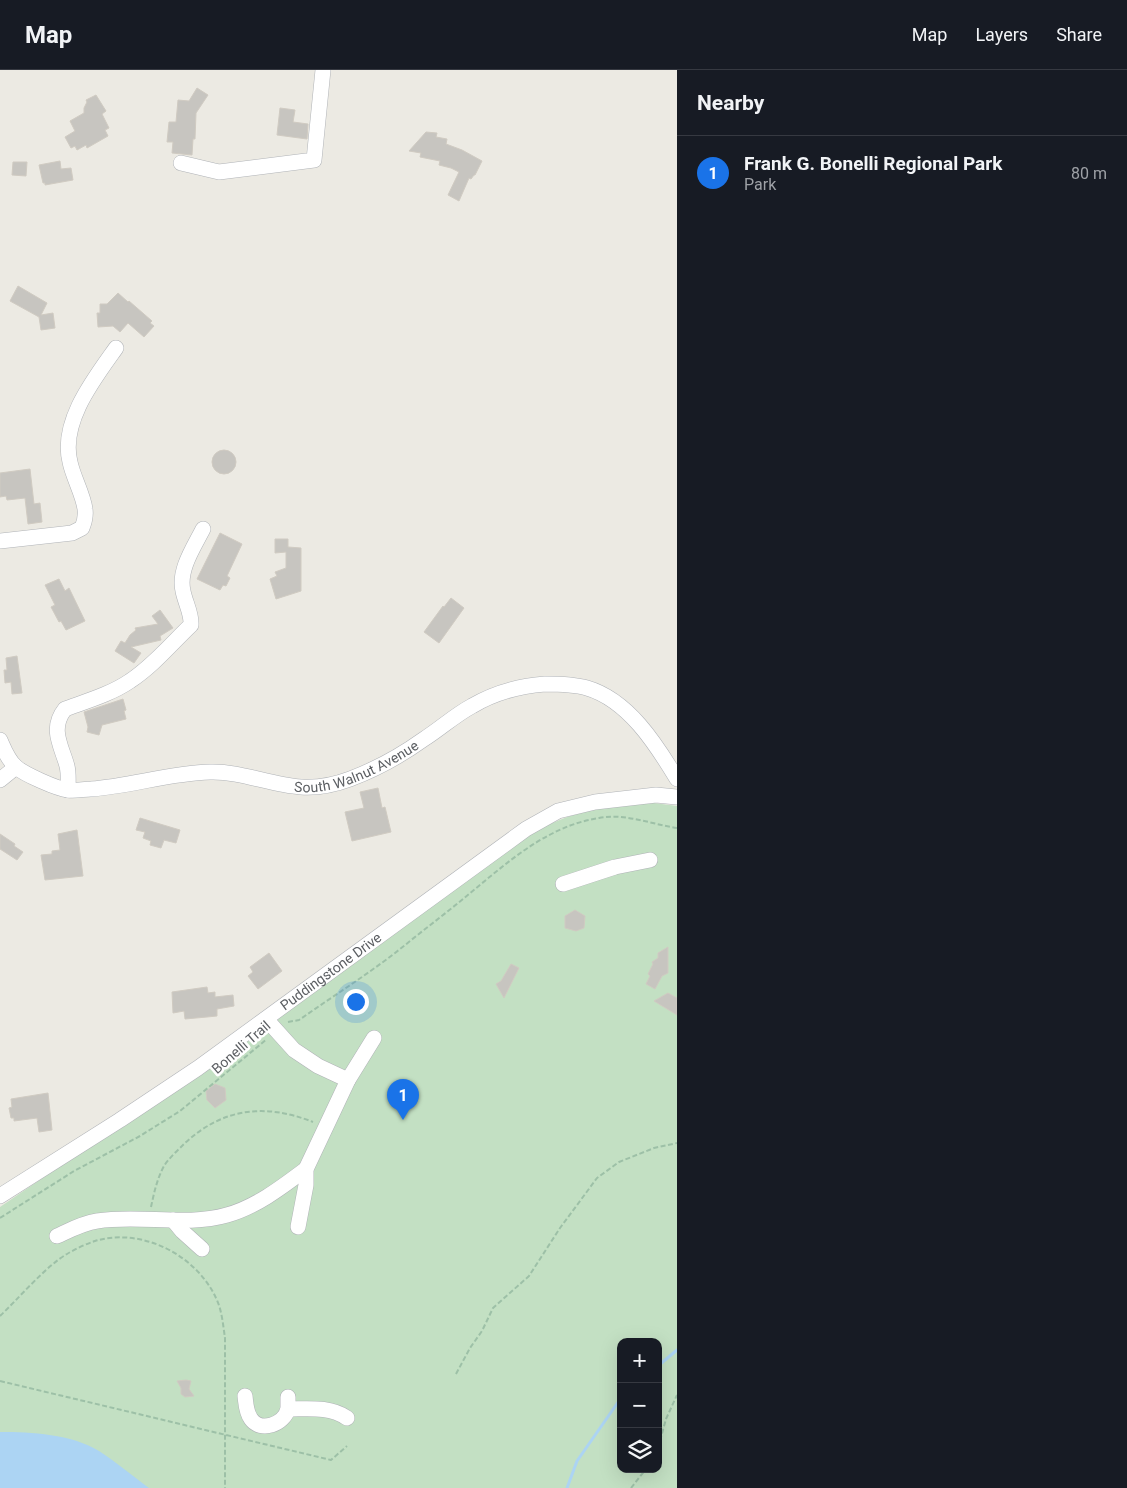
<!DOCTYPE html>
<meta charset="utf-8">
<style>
:root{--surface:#171b24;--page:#242831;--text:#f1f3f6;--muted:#9ea1a6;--line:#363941;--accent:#1a73e8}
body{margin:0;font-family:Roboto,sans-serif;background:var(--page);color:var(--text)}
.controls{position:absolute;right:15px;bottom:15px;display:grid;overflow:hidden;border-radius:10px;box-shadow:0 5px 20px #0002}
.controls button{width:45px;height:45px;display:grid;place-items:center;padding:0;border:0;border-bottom:1px solid var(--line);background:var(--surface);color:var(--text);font:25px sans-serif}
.you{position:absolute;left:355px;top:931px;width:18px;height:18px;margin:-12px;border:4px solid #fff;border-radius:50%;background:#1a73e8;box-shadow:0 0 0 8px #1a73e833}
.badge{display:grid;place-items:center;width:32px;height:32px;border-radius:50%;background:var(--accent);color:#fff;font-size:16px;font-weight:700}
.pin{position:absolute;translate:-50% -41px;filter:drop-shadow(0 1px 2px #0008)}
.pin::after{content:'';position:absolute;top:26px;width:18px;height:15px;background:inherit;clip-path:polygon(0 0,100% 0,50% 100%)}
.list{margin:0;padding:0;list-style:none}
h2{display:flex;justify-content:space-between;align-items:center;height:65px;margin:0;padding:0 20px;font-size:21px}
h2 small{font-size:16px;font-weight:400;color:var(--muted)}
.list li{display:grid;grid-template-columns:32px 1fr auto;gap:15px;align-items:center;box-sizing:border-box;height:75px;padding:0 20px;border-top:1px solid var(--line)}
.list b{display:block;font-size:19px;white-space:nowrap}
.list p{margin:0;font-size:16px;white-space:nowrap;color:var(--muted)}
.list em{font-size:16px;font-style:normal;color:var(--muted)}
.icon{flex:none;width:28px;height:28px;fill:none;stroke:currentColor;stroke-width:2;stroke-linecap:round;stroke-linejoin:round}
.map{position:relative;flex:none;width:677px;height:1418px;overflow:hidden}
header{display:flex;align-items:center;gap:30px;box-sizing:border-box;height:70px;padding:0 25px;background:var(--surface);border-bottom:1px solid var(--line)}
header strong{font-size:24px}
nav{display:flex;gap:28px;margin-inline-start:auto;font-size:18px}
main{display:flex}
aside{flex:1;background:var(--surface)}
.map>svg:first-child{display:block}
</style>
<header>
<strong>Map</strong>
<nav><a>Map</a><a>Layers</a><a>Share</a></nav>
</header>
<main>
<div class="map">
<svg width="677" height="1418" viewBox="0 0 677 1418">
<rect width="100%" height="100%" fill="#eceae3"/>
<path fill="#c3e0c3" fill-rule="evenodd" d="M 654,733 L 677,736 L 677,1418 L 0,1418 L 0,1137 L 257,962 L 529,765 C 570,741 607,735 654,733 ZM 621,1272 L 658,1272 L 658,1399 L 621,1399 Z"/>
<path fill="#acd4f3" d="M 0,1362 C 32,1362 71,1364 99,1381 C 116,1392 133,1406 149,1418 L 0,1418 Z"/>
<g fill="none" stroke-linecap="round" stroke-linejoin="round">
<path stroke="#acd4f3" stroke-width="3" d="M 658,1296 L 677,1280
M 567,1418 L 577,1391 L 621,1328"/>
</g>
<path fill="#c7c5c0" stroke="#d0cbc2" d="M 197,18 L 208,25 L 196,43 L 195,69 L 193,69 L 192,85 L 172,83 L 173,72 L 167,72 L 169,52 L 176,52 L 178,30 L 189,31 Z
M 96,25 L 106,41 L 102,44 L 109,58 L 105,60 L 108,66 L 87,78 L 86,75 L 77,80 L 75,76 L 71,78 L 65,67 L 75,61 L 70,51 L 84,43 L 84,38 L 87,32 L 86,30 Z
M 280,38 L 295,40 L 293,52 L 308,54 L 307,69 L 277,65 Z
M 426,62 L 437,63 L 436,67 L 447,69 L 446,74 L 462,80 L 482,91 L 475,105 L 474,105 L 471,109 L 469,108 L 459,131 L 448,125 L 459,102 L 451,98 L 439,95 L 440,91 L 420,87 L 421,83 L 409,81 Z
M 60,91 L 61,99 L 71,98 L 73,110 L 45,115 L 45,113 L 43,113 L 39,95 Z
M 13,92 L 27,92 L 26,106 L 12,105 Z
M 18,216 L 47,233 L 41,245 L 53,243 L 55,258 L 41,260 L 39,247 L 10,231 Z
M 118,223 L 128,232 L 129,231 L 152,251 L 150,253 L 154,256 L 144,267 L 128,253 L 120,262 L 113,256 L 98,257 L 97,243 L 100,243 L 100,234 L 107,234 Z
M212 392a12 12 0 1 1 24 0a12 12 0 1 1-24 0Z
M 30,399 L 34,434 L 40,433 L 42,452 L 28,454 L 25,428 L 7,430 L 6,426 L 0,427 L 0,403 Z
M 220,463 L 242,474 L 227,506 L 230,508 L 226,516 L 223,515 L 220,520 L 197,509 Z
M 275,469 L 288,469 L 288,477 L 301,478 L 301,521 L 276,529 L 270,509 L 277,506 L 275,502 L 286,498 L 286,482 L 275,483 Z
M 59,509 L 65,521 L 69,518 L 85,551 L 66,560 L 61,551 L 59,552 L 51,537 L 55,535 L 45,515 Z
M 451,528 L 464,538 L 439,573 L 424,562 L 443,536 L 444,537 Z
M 160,540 L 173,558 L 160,566 L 161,570 L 131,577 L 141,583 L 134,593 L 115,581 L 121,571 L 125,573 L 130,565 L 136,560 L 135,558 L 158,554 L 152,546 Z
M 17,586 L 22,623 L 12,624 L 11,612 L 5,613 L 4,600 L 7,600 L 6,588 Z
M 123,629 L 126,640 L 124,641 L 126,649 L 102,655 L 99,665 L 87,662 L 88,657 L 84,642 Z
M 378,718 L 382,738 L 385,737 L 391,762 L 352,771 L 345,742 L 364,738 L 360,722 Z
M 140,748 L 180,760 L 176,773 L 164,770 L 161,778 L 150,775 L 151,771 L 143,768 L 145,762 L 136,760 Z
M 77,760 L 83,806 L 45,810 L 41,785 L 52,784 L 52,781 L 60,780 L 58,764 Z
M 0,764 L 15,774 L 14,776 L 23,782 L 17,790 L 0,779 Z
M 575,840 L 585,846 L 584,858 L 576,861 L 565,858 L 565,846 Z
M 668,877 L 668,903 L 662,906 L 655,919 L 646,914 L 650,906 L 648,904 L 653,894 L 652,892 L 658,888 L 658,883 Z
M 269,883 L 282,901 L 258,919 L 248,906 L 253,902 L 250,897 Z
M 511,894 L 519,898 L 504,928 L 496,914 L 501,911 Z
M 207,917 L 208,923 L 215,922 L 215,927 L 233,925 L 234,936 L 217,939 L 217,946 L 207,947 L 185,949 L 184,941 L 173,943 L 172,922 Z
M 668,923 L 677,928 L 677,945 L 654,931 Z
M 215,1014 L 225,1018 L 226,1030 L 215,1038 L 207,1030 L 206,1021 Z
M 48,1023 L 52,1060 L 39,1062 L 37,1048 L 14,1051 L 14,1048 L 11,1048 L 9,1038 L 12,1037 L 11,1029 Z
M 186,1310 L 191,1311 L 189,1319 L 194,1326 L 185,1327 L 181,1324 L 181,1318 L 177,1311 Z"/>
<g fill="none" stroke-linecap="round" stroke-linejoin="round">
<defs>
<g id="minor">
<path d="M 181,93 L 219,102 L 314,90 L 323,0"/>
<path d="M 0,471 L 72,463 L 82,458 C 84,453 86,445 85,439 C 83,424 73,407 70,392 C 60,352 94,309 116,278"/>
<path id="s1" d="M 0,670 C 4,679 8,690 16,697 C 24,704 57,719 68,720 C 76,721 84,719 91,719 C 131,716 170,703 210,702 C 241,701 270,715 301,717 C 317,718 334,715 350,709 C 374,700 403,684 424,669 C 440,659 455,645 472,636 C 494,623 519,616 545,614 C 558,614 573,614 587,618 C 628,630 656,674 677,709"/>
<path d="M 0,710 L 16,697"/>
<path d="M 68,720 C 68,712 69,704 67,696 C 62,677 49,659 65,639 C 87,631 111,624 130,611 C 153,596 171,574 191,555 C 192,544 185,532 183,521 C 178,500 194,477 203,459"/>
<path d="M 563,814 L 615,797 L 650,790"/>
<path d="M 266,949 L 294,980 L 318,996 L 348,1010"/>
<path id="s2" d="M 0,1126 L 120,1050 L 198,998 L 526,759 L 558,741 L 595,732 L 656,725 L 677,727"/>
<path d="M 173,1150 L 182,1161 L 202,1179"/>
<path d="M 298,1157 L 306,1115 L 306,1099 L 348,1010 L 374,968"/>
<path d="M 57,1166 C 70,1160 83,1153 97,1151 C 140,1144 185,1157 227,1145 C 256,1137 282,1117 306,1099"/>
<path d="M 245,1326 C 246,1334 246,1342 251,1349 C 261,1363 284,1354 288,1339 C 288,1335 288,1330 288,1327"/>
<path d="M 288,1339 C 308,1339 330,1336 347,1348"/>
</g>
</defs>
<use href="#minor" stroke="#b0b3b7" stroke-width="16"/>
<path stroke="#9dc0a7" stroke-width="2" stroke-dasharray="5 2.5" stroke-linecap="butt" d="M 288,952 L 299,950 C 336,924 375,900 410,871 C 430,855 450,840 469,824 C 508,792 547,756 599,748 C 626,743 650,754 677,758
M 151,1137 C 154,1123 157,1109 164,1096 C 169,1088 178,1080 185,1073 C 223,1038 265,1033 313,1052
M 0,1148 L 74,1101 L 140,1066 L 180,1041 L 267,969
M 0,1246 C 18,1229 46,1196 67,1184 C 75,1179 86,1174 95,1171 C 142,1157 196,1185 216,1228 C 222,1240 223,1255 225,1268 L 225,1418
M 456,1304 L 470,1278 L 482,1261 L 493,1238 L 529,1206 L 560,1158 L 597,1108 L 619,1092 L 654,1078 L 677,1073
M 0,1311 L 331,1390 L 347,1376
M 658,1378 L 666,1349 L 677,1325
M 631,1418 L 646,1399"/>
<use href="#minor" stroke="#fff" stroke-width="15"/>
</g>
<g text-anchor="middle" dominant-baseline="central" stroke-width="5" stroke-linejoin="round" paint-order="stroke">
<g font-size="14" fill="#5b5e62" stroke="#fff">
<text stroke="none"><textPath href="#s1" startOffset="384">South Walnut Avenue</textPath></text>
<text stroke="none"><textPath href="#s2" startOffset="400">Puddingstone Drive</textPath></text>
<text transform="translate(241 977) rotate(-41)">Bonelli Trail</text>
</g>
</g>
</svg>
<div class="controls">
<button>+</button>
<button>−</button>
<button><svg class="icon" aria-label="layers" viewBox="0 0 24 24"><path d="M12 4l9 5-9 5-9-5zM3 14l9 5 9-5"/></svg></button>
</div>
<div class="you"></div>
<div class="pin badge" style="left:403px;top:1050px">1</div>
</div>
<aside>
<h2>Nearby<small></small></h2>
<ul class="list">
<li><span class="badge">1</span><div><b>Frank G. Bonelli Regional Park</b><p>Park</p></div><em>80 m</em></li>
</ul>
</aside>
</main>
